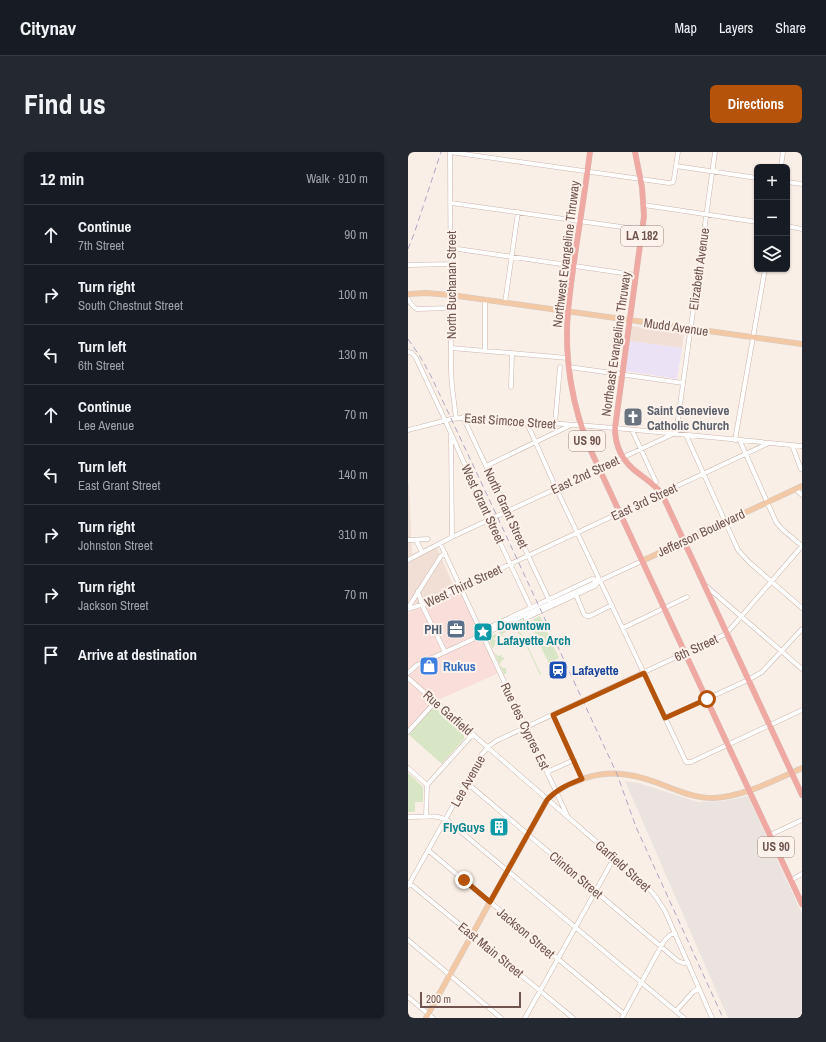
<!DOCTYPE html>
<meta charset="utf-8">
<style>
:root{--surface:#171b24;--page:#242831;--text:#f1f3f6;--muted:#9ea1a6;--line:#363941;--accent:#b45309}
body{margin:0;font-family:"Archivo Narrow",sans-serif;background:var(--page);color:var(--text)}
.controls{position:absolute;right:12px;top:12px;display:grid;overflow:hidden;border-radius:6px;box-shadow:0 1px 3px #0004}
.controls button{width:36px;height:36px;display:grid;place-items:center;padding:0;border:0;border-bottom:1px solid var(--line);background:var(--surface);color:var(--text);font:20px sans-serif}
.scale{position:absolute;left:12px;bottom:10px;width:101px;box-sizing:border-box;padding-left:4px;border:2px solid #71544d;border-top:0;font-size:11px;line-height:14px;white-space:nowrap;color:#71544d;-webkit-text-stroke:3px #fdf3ec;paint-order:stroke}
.stop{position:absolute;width:12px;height:12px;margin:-9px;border:3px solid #b45309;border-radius:50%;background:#fff}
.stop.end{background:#b45309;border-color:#fff;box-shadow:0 1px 4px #0008}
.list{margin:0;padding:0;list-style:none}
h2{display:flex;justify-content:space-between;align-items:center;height:52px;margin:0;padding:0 16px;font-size:17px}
h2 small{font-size:13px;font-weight:400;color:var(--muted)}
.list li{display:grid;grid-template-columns:26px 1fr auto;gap:12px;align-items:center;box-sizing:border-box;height:60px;padding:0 16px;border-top:1px solid var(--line)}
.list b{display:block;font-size:15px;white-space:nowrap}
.list p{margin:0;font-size:13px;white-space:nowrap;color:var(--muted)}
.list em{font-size:13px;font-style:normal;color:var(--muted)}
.icon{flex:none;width:22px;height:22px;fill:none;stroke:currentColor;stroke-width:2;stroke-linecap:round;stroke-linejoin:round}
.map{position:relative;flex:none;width:394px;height:866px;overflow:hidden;border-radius:6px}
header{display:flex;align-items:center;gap:24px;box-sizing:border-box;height:56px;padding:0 20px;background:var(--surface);border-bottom:1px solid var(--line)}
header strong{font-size:19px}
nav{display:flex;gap:22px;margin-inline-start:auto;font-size:14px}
.intro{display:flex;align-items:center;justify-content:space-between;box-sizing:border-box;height:96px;padding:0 24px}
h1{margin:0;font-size:28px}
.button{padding:10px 18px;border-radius:6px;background:var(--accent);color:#fff;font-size:14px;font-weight:700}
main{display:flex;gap:24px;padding:0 24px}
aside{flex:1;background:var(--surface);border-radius:6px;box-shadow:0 1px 3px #0004}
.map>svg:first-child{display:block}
</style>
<header>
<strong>Citynav</strong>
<nav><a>Map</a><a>Layers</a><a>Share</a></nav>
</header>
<div class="intro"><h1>Find us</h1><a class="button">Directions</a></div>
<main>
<aside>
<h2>12 min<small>Walk · 910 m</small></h2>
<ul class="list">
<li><svg class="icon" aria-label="ahead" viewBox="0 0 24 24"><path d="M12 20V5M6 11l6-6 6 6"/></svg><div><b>Continue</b><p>7th Street</p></div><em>90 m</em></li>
<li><svg class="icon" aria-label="right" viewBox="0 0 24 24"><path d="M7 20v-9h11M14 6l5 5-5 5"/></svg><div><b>Turn right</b><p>South Chestnut Street</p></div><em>100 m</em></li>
<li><svg class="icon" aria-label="left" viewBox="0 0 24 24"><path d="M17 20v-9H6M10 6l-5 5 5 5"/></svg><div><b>Turn left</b><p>6th Street</p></div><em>130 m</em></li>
<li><svg class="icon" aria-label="ahead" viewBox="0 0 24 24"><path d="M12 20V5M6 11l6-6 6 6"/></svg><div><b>Continue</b><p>Lee Avenue</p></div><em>70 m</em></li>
<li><svg class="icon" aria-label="left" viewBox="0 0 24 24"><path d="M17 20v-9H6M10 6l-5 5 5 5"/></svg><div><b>Turn left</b><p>East Grant Street</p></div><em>140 m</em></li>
<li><svg class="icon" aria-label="right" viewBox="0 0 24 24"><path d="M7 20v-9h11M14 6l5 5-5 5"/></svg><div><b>Turn right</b><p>Johnston Street</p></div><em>310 m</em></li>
<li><svg class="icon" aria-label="right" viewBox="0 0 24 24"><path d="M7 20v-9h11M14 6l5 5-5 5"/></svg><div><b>Turn right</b><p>Jackson Street</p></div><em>70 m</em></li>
<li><svg class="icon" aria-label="arrive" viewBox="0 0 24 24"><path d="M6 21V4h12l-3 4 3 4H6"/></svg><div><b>Arrive at destination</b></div></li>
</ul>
</aside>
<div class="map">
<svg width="394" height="866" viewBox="0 0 394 866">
<rect width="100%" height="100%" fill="#faefe6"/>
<path fill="#f1dfd5" d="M 224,174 L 276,182 L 274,196 L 222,189 Z
M 0,332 L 1,332 L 4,402 L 27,391 L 46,435 L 16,449 L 0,453 Z"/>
<path fill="#f9deda" d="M 52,439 L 91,521 L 23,551 L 0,578 L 0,461 Z"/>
<path fill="#ebe3df" d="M 217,629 L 230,631 L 290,650 L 315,649 L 340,644 L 394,762 L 394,866 L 320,866 Z"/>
<path fill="#ece2f6" d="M 222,189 L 274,196 L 269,227 L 218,219 Z"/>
<path fill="#d8e6c5" d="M 132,464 L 151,506 L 141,511 C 137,503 121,475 126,467 C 127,466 131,465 132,464 Z
M 109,475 L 110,478 L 115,484 L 133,522 L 132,523 L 114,484 L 112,482 L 111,482 L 109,479 L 103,477 L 101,479 L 98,480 L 97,481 L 94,482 L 94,483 L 96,484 L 94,485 L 91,480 L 100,476 Z
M 87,482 L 92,484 L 93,485 L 89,484 L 87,486 L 85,486 L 85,487 L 88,488 L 86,495 L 84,496 L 80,486 Z
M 86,500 L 90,504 L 94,503 L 93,506 L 96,505 L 96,507 L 93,509 L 92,513 L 95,516 L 98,516 L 98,519 L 99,519 L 98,522 L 96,522 Z
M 26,554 L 56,581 L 56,587 L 34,612 L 1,583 Z
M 0,621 L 15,635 L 15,650 L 7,650 L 7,660 L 0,660 Z"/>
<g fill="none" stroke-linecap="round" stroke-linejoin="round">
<defs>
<path id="minor" d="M 42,0 L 43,220 L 44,234 L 48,266
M 42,0 L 261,31 L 265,30 L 266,27 L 270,0
M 268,14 L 349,26
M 373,15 L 375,0
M 379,30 L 394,32
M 43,51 L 235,78
M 236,53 L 349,70
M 379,74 L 394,77
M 43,96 L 228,123
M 1,113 L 43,112
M 0,147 C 2,151 5,155 9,157 L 43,156
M 77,148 L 77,198
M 97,151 L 110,60
M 43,196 L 160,206
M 0,200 L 4,201 L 8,206 L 37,268 L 81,367 L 123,456
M 161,215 L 275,231
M 103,235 L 104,201
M 55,265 L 141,448
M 118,269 L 148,336 L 278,610 L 283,610 L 394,558
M 147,271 L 152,215
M 0,278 L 43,267 L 63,265 L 207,276 L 394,294
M 224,278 L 248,330
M 268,282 L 307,0
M 43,283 L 44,385
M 278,283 L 330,398 L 341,410 L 394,456
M 327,288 L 357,117
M 332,289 L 368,370 L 374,377 L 394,394
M 384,293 L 393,317
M 78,314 L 163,273
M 387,337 L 394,343
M 0,388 L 20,387
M 8,388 L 14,400
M 32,391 L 94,525 L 118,575 L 159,663
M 0,408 L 44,385 L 263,283
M 298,434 L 394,517
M 10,439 L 14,453 L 37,500
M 168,443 L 176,462 L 179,464 L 182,464 L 204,453
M 0,456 L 33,404 L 37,401
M 0,457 L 19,451 L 361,291
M 118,468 L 118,466 L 187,434 L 192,428
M 71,474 L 77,475 L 82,475 L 184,427 L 192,428
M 215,476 L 279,445
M 0,521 L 9,513 L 234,409
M 0,526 L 238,733 L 248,745 L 257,759 L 304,866
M 145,563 L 174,627
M 257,566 L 340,528 L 354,520 L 394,477
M 0,580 L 27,550
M 0,616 L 19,633
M 139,620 L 166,608
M 59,631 L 270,809 L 275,811 L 280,810
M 0,665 C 12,665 30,662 40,669 L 276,866
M 18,665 L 19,633 L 65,582
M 362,683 L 394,668
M 21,699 L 216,862
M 383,728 L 394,722
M 0,731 L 5,734 L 165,866
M 0,734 L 74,602 L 80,595 L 88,589 L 318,482 L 394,394
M 0,788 L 93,866
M 0,845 L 25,866
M 268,859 L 285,840 L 291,836
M 117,866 L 206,706
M 214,866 L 256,789 L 262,783 L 267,781"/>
<path id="major" d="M 0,142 L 18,141 L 43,143 L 394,192
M 234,409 L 394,334
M 18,866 L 82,750 L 139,648 C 148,639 158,633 170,629 C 197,617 223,621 250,631 C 268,638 286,646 305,646 C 335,645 367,628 394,616"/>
<path id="highway" d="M 182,0 C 178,32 173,64 168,96 C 165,117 162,138 160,159 C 156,206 164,256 183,299 L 394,752
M 227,0 L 234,35 L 236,64 L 207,276 C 207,295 215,310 230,321 C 239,328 247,333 254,342 L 394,643"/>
</defs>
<use href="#minor" stroke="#cbb5ad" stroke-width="5"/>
<use href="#major" stroke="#d4ccca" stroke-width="6"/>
<use href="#highway" stroke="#d4ccca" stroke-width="6"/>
<use href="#minor" stroke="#fff" stroke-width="4"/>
<use href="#major" stroke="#f3c8a4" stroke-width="5"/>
<use href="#highway" stroke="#efa9a2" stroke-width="5.5"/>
<path stroke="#b0a5c3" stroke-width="1" stroke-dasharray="6 4" stroke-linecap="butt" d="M 0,97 L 6,82 L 33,0
M 0,187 L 13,206 L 23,224 L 89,364 L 209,622 L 228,675 L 315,866"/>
</g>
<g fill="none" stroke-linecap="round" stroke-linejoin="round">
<path stroke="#b45309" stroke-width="5" d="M 56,728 L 82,750 L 139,648 C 149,637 161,632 174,627 L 145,563 L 236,521 L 257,566 L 299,547"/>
</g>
<defs>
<symbol id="church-square" viewBox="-11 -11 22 22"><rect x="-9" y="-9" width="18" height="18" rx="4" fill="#6b7280" stroke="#fdf3ec"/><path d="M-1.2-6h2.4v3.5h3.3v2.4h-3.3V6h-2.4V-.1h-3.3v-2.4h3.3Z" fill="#fff"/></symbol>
<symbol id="office-square" viewBox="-11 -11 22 22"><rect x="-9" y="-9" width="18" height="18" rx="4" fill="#5c6f8a" stroke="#fdf3ec"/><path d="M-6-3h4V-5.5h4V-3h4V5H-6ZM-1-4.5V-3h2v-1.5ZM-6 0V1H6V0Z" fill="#fff"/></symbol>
<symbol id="sight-square" viewBox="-11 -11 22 22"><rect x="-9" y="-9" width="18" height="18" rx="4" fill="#0f9aa8" stroke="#fdf3ec"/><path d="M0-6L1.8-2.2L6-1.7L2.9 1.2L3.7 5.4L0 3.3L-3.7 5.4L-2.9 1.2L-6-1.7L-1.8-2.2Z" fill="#fff"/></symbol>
<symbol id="shop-square" viewBox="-11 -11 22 22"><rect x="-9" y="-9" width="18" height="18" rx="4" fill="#3f7fe0" stroke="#fdf3ec"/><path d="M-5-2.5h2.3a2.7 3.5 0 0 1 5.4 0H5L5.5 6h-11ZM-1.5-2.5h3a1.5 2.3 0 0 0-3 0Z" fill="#fff"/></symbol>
<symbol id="station-square" viewBox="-11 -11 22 22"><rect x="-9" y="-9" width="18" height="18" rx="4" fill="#1a4fb4" stroke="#fdf3ec"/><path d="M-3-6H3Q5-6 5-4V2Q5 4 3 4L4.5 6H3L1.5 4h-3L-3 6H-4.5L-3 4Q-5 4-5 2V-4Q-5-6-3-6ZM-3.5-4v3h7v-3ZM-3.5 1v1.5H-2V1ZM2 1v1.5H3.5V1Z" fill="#fff"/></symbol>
<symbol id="building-square" viewBox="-11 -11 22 22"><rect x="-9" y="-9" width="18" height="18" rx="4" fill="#0f9aa8" stroke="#fdf3ec"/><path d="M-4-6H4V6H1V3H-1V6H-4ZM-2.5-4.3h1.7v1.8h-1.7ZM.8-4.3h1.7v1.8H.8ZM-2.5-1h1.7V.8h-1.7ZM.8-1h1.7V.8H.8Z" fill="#fff"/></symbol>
</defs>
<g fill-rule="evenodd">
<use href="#church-square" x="214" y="254" width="22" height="22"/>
<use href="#office-square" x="37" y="466" width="22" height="22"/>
<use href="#sight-square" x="64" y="469" width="22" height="22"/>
<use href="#shop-square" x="10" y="503" width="22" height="22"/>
<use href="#station-square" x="139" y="507" width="22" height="22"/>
<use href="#building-square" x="80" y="664" width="22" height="22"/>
</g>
<g text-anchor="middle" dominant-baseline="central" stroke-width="4" stroke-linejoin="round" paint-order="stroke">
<g fill="#fdf3ec" stroke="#9b847d" stroke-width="1">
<rect x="213" y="74" width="42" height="20" rx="3"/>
<rect x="161" y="279" width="36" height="20" rx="3"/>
<rect x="350" y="685" width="36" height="20" rx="3"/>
</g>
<g font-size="12" font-weight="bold" fill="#71544d">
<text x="234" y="84">LA 182</text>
<text x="179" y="289">US 90</text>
<text x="368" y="695">US 90</text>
</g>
<g font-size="13" fill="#71544d" stroke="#fdf3ec">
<text transform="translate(158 102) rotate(-83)">Northwest Evangeline Thruway</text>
<text transform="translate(291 117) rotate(-82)">Elizabeth Avenue</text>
<text transform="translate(43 133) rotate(-90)">North Buchanan Street</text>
<text transform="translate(268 175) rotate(8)">Mudd Avenue</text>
<text transform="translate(208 192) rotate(-82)">Northeast Evangeline Thruway</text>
<text transform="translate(102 269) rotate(4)">East Simcoe Street</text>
<text transform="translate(177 323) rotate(-25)">East 2nd Street</text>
<text transform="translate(236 350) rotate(-25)">East 3rd Street</text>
<text transform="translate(75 352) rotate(65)">West Grant Street</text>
<text transform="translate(98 356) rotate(65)">North Grant Street</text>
<text transform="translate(293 381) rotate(-25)">Jefferson Boulevard</text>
<text transform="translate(55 434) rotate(-25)">West Third Street</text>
<text transform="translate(288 496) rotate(-25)">6th Street</text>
<text transform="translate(40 561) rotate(41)">Rue Garfield</text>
<text transform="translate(117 574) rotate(64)">Rue des Cypres Est</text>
<text transform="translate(60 629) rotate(-61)">Lee Avenue</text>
<text transform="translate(215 714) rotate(42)">Garfield Street</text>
<text transform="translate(168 723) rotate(40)">Clinton Street</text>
<text transform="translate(118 781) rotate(40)">Jackson Street</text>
<text transform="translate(83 798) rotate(39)">East Main Street</text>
</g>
<g font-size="13" font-weight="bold" fill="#5b616d" stroke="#fdf3ec" text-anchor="start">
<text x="239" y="258">Saint Genevieve<tspan x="239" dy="15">Catholic Church</tspan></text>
</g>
<g font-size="13" font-weight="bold" fill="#0d838f" stroke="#fdf3ec" text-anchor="start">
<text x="89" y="473">Downtown<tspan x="89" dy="15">Lafayette Arch</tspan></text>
<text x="77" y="675" text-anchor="end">FlyGuys</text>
</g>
<g font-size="13" font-weight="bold" fill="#4e5e75" stroke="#fdf3ec" text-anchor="end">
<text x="34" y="477">PHI</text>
</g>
<g font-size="13" font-weight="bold" fill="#366cbe" stroke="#fdf3ec" text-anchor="start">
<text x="35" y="514">Rukus</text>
</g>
<g font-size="13" font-weight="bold" fill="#164399" stroke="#fdf3ec" text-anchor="start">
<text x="164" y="518">Lafayette</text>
</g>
</g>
</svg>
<div class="controls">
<button>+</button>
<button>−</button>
<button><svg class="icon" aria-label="layers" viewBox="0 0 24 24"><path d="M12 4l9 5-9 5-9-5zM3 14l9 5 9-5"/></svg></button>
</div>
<div class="scale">200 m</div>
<div class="stop" style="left:299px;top:547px"></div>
<div class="stop end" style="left:56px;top:728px"></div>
</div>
</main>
